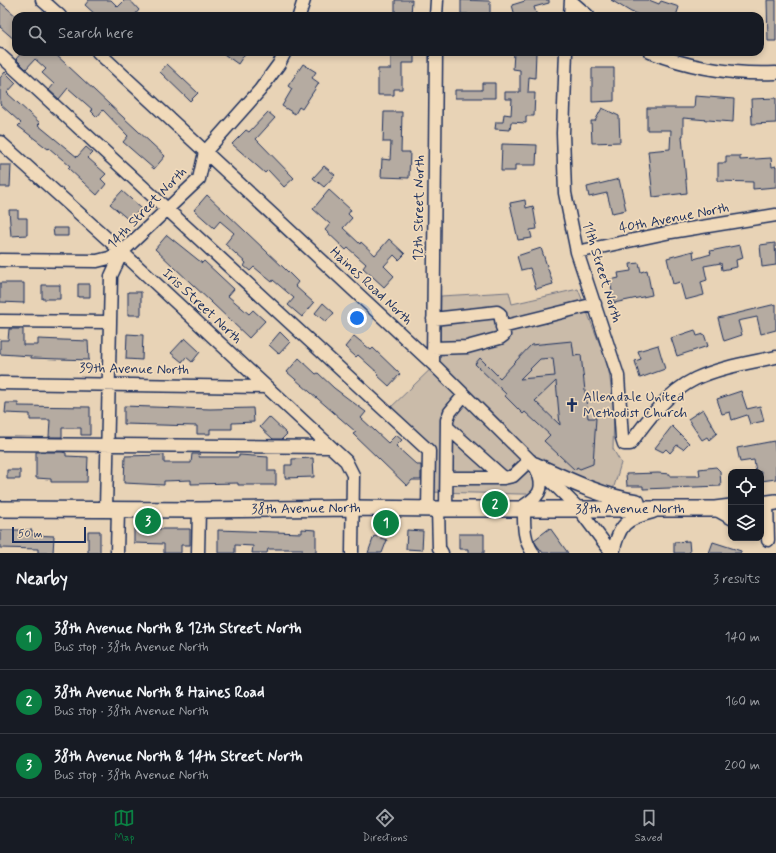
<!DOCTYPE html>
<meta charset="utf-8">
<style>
:root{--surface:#171b24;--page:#242831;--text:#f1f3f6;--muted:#9ea1a6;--line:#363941;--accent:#0b8043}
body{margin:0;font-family:Mynerve,sans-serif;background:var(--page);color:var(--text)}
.controls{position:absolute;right:12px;bottom:12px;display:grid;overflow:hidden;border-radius:8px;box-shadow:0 2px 6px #0003}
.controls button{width:36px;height:36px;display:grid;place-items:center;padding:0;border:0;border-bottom:1px solid var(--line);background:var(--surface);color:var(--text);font:20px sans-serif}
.scale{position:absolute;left:12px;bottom:10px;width:74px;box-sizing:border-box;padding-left:4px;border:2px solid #1b2f5e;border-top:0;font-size:11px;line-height:14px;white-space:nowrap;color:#1b2f5e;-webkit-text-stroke:3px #f1daba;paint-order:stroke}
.you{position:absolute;left:357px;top:318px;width:14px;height:14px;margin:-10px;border:3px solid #fff;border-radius:50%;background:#1a73e8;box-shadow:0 0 0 6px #1a73e833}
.badge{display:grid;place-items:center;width:26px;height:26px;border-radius:50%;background:var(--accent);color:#fff;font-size:13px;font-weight:700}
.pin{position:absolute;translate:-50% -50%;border:2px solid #fff;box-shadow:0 1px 4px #0006}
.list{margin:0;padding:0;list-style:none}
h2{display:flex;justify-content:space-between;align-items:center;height:52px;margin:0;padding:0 16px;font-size:17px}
h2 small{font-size:13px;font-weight:400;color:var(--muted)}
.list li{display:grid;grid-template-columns:26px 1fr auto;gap:12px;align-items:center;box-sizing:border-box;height:64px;padding:0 16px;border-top:1px solid var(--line)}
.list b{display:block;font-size:15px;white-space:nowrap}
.list p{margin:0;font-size:13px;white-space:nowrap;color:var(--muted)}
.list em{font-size:13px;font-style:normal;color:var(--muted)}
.icon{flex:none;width:22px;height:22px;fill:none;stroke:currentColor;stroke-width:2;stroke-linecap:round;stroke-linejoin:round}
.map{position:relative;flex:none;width:776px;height:553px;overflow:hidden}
.search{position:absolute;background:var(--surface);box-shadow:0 2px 6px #0003;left:12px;right:12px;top:12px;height:44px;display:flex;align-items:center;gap:10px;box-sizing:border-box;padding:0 14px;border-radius:12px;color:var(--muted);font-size:15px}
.sheet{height:244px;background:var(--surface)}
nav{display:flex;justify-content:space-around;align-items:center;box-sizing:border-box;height:56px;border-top:1px solid var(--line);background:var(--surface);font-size:11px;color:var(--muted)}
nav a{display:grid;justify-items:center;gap:2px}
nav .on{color:var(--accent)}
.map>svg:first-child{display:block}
</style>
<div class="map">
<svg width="776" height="553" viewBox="0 0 776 553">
<rect width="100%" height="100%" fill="#e8d3b6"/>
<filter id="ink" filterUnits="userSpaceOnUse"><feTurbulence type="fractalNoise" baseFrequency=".025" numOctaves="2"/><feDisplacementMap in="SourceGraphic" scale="8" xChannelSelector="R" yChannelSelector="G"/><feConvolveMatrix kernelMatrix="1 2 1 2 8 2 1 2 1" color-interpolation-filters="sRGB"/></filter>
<g filter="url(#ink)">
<path fill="#cabba9" stroke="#727584" d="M 578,289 L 606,360 L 609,372 L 614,408 L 613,449 L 621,463 L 613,490 L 534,489 L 532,494 L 521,494 L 428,492 L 429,451 L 386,412 L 440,360 L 441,296 L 509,292 L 512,304 Z"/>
<path fill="#b5aba1" stroke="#1b2f5e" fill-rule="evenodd" d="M 89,0 L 111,0 L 118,7 L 125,0 L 130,0 L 139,10 L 134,16 L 97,16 L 85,5 Z
M 395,0 L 412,0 L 411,16 L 395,16 Z
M 461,0 L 490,1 L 490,15 L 468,16 L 468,14 L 461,14 Z
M 525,0 L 549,0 L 549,3 L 534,7 L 537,16 L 515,16 L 512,5 L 525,1 Z
M 611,0 L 649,0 L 659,4 L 661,1 L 679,7 L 676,16 L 642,16 L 631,12 Z
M 767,0 L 776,0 L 776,41 L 768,41 Z
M 0,2 L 16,16 L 16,41 L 0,27 Z
M 22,52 L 53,52 L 165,156 L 154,169 L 123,142 L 128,136 L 103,110 L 97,117 L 91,111 L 93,110 L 68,88 L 59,99 L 49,90 L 54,84 L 42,73 L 46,69 L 35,59 L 26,69 L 16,59 Z
M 221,52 L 246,52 L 238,64 Z
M 391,52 L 414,52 L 414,63 L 402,63 L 402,89 L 394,89 L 394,95 L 378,95 L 378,69 L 391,69 Z
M 514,52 L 536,52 L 535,78 L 529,77 L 528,93 L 535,93 L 534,116 L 526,116 L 526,123 L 511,122 L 510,130 L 495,129 L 496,122 L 503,122 L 504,114 L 511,115 L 512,99 L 505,99 L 505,92 L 520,92 L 520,70 L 513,69 Z
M 167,64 L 198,93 L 190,101 L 160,72 Z
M 303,64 L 316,72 L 312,78 L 319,83 L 302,109 L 299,107 L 295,114 L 282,106 L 292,89 L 288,86 Z
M 592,68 L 614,68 L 614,101 L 592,102 Z
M 5,72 L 16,83 L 7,93 L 40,123 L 38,125 L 77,157 L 86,147 L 93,153 L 88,158 L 106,174 L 101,179 L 106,184 L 97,195 L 68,168 L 70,166 L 49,148 L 48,149 L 18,126 L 21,123 L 0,104 L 0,78 Z
M 482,83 L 495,83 L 495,98 L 455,98 L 455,90 L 482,90 Z
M 695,96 L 734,99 L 733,122 L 683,118 L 683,136 L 682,136 L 687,193 L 653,197 L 648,151 L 670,149 L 671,130 L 647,130 L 647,108 L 694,108 Z
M 776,98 L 776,123 L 752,124 L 751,99 Z
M 602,108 L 619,116 L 620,142 L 592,143 L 591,121 L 595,121 Z
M 268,112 L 275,118 L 256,139 L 294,178 L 284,187 L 268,170 L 265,173 L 232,144 L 246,130 L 249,132 Z
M 384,112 L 402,112 L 401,152 L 410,152 L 409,178 L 381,177 L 382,159 L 390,160 L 391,142 L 383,142 Z
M 502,144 L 537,145 L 536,165 L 515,165 L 515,171 L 501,171 Z
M 726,156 L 740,156 L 740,160 L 771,158 L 772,167 L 776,166 L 776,187 L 753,189 L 753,182 L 718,181 L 718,163 L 726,163 Z
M 0,165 L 11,165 L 10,187 L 0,187 Z
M 324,166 L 335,175 L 324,187 L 313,178 Z
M 619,179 L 626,210 L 612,213 L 607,193 L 589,197 L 587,187 Z
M 329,190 L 351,210 L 348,214 L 352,218 L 343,228 L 360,244 L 361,242 L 375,255 L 389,239 L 405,254 L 399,260 L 394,255 L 384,266 L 394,276 L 384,287 L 363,268 L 366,264 L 348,248 L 346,250 L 325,230 L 330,224 L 313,209 Z
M 122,191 L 141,208 L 130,221 L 110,204 Z
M 207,195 L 284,268 L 298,282 L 295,286 L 314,303 L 302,317 L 288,305 L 294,298 L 273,280 L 272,282 L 254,267 L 250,271 L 244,266 L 246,263 L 225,244 L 234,233 L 220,221 L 214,228 L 194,210 Z
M 525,200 L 526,208 L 533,206 L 537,229 L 530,230 L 532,238 L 518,240 L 510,203 Z
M 9,210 L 18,210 L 18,218 L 27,218 L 27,235 L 11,236 Z
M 53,228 L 68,228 L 68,236 L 54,236 Z
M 167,235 L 202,263 L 204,261 L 234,289 L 228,296 L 249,314 L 253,310 L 265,321 L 249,338 L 155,249 Z
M 775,243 L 776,265 L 762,267 L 760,245 Z
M 740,245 L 743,258 L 736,260 L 737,267 L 722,270 L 721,263 L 704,266 L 707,280 L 701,282 L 704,295 L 685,300 L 680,282 L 673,284 L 667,258 L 693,251 L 694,259 L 711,254 L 710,251 Z
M 541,248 L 553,284 L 536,289 L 530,268 L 521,270 L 517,256 Z
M 639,263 L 641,272 L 647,270 L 652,295 L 614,303 L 610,280 L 619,278 L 618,273 L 631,271 L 630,264 Z
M 0,283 L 24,283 L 24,303 L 0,302 Z
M 78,284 L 90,284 L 90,297 L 78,297 Z
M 42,285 L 60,285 L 60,299 L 42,299 Z
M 128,292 L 141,292 L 141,315 L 128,315 Z
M 323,303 L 334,313 L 326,322 L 315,313 Z
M 776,304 L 776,330 L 761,334 L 757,317 L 738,321 L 742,335 L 724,341 L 718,318 Z
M 9,329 L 23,329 L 23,345 L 38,345 L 38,339 L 88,341 L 89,360 L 31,358 L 31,356 L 0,354 L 0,340 L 8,340 Z
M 695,330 L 697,336 L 704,334 L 708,346 L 677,356 L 671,338 Z
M 280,332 L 290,342 L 279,354 L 269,345 Z
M 127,334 L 143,335 L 142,360 L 126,359 Z
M 354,336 L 371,350 L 373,348 L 400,374 L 389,386 L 377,375 L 379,374 L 358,355 L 356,357 L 345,347 Z
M 185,338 L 200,352 L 192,362 L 186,357 L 182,362 L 171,353 Z
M 572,341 L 574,356 L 581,355 L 588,418 L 596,418 L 593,464 L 580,469 L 577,467 L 575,470 L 544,441 L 550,435 L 525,412 L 523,414 L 505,396 L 506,394 L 475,364 L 480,358 L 500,378 L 531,345 ZM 553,358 L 555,376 L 520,379 L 540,359 ZM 556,381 L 560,425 L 535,401 Z
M 658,345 L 665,369 L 640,378 L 635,361 L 641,359 L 638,351 Z
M 299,358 L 316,374 L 318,373 L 334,388 L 366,412 L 361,418 L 388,443 L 396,435 L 402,440 L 396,446 L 417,465 L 421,465 L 421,480 L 412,480 L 407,486 L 353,434 L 356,432 L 287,372 Z
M 741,391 L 747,409 L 760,406 L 764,421 L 750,424 L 747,415 L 732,420 L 730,412 L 722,414 L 717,399 Z
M 6,403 L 18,403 L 18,406 L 90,407 L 90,435 L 81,435 L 81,428 L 62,428 L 62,437 L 49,437 L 50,420 L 30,420 L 30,414 L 5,413 Z
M 124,406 L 210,409 L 253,408 L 254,422 L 232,423 L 232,429 L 210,429 L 210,434 L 197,434 L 197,426 L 124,424 Z
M 703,409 L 717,433 L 709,440 L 707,437 L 702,440 L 688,419 Z
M 269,417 L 287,434 L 282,439 L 273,439 L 260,427 Z
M 672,426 L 689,443 L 683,449 L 677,445 L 670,453 L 666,449 L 663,452 L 655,448 Z
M 774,441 L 776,455 L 776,479 L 761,481 L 761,472 L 756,472 L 754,460 L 740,462 L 737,448 Z
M 36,452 L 62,452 L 66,453 L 66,456 L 88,457 L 87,482 L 51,482 L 51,479 L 36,478 Z
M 192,454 L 200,454 L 199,457 L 239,457 L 239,455 L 268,457 L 268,471 L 276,471 L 276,485 L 238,485 L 238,483 L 191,484 L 191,480 L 164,481 L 164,485 L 124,483 L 125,456 L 164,455 L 164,463 L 191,463 Z
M 313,458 L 314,477 L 285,478 L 285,465 L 292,465 L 292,459 Z
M 716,467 L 720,471 L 721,486 L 643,489 L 643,486 L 627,486 L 626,474 L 658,473 L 670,474 L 670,476 L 700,476 L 699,469 Z
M 7,470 L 20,470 L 20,479 L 7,479 Z
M 550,528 L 568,553 L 543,553 L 536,544 L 534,540 Z
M 134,529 L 190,529 L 190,545 L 181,545 L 181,553 L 164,553 L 164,544 L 134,543 Z
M 302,529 L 316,530 L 316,553 L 302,553 L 302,549 L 268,549 L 267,553 L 252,553 L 253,546 L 235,545 L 235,553 L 218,553 L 218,530 L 302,533 Z
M 0,530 L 32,530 L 32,535 L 54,536 L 53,553 L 38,553 L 38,549 L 0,548 Z
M 407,530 L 423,531 L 422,550 L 406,549 Z
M 88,531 L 100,531 L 100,553 L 88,553 Z
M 459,534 L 484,534 L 484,553 L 468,553 L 468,549 L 459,549 Z
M 374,536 L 387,540 L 382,553 L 368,553 Z
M 689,541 L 690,553 L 674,553 L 674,542 Z
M 713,542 L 741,551 L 741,553 L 709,553 Z"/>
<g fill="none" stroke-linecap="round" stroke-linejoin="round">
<defs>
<path id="minor" d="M 42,0 L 60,16
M 572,2 L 588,16
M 299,16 L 304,0
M 436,16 L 437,0
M 570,16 L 571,0
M 98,52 L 433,364 L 578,508 L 612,553
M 566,52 L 563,133 L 565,193 L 577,252 L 618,376 L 622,438 L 624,444 L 630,444 C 647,420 668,392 695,379 C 720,367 749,363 776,357
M 650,52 C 691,68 732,75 776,73
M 0,55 L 429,451 L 428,509
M 0,142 L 122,252 L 346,461 L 353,475 L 352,553
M 577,252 L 671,232 L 776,215
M 0,260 L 97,261 L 109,258 L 122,252
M 0,321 L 110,322
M 502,327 L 595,304
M 433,348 L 467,347 L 500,338 L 504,335 L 500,314 L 497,312 L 433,319
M 433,364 L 436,52
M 0,383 L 267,387
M 447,427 L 504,478 L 513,476 L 530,460
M 0,444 L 331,447
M 447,478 L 504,478
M 767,503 L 768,540
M 106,509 L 111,276 L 122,252 L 199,179 L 205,152 L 260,90 L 279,64 L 285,52
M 438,509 L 439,548 L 442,553
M 446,509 L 447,420 L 450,412 L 464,395
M 519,509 C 538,497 547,491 536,468
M 524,509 C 524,525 523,539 533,553
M 715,509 L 731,518
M 117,553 L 118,509
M 198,553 L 199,510
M 613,553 C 619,525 625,519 653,512"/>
<g id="major">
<path d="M 535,465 C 568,480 600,496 637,502"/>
<path d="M 761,504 L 776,502"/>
<path id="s1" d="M 0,509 L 199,510 L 353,508 L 438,509 L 715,509 L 731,507"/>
</g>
</defs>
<use href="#minor" stroke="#1b2f5e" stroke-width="15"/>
<use href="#major" stroke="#1b2f5e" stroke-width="18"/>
<use href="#minor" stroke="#f1daba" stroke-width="12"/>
<use href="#major" stroke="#f1daba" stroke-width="15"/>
</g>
</g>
<defs>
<symbol id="church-bare" viewBox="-9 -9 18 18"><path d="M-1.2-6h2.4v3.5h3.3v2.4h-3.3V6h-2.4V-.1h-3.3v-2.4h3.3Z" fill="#1b2f5e" stroke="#f1daba" stroke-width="2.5" paint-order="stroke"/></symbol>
</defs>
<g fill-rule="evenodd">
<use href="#church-bare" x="562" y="395" width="20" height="20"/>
</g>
<g text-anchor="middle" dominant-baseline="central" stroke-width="3.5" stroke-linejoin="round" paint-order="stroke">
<g font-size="14" fill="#1b2f5e" stroke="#f1daba">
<text transform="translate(147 208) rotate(-46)">14th Street North</text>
<text transform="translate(419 208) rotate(-89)">12th Street North</text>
<text transform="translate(674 218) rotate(-11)">40th Avenue North</text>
<text transform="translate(602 272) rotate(73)">11th Street North</text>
<text transform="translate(371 286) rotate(43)">Haines Road North</text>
<text transform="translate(202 306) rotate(43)">Iris Street North</text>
<text transform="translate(134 369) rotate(1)">39th Avenue North</text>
<text stroke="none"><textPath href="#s1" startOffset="306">38th Avenue North</textPath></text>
<text stroke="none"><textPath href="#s1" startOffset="630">38th Avenue North</textPath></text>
</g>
<g font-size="14" fill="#1b2f5e" stroke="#f1daba" text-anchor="start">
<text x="583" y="397">Allendale United<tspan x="583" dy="16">Methodist Church</tspan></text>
</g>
</g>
</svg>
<div class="controls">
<button><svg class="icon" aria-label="locate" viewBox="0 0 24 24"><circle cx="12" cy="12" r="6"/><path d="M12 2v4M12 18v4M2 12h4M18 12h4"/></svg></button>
<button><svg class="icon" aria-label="layers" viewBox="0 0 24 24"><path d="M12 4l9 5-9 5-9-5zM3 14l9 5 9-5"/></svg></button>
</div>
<div class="scale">50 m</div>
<div class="you"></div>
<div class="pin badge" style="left:386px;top:523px">1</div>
<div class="pin badge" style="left:495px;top:504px">2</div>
<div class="pin badge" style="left:148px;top:521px">3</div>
<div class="search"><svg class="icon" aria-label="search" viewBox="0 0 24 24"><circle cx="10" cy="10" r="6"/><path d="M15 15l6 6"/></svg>Search here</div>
</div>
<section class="sheet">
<h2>Nearby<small>3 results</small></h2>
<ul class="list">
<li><span class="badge">1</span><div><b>38th Avenue North &amp; 12th Street North</b><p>Bus stop · 38th Avenue North</p></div><em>140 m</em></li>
<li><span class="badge">2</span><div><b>38th Avenue North &amp; Haines Road</b><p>Bus stop · 38th Avenue North</p></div><em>160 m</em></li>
<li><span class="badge">3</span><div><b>38th Avenue North &amp; 14th Street North</b><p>Bus stop · 38th Avenue North</p></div><em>200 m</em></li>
</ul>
</section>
<nav>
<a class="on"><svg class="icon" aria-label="map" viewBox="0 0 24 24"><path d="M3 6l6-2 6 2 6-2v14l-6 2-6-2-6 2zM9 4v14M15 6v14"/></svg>Map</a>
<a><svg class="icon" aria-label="directions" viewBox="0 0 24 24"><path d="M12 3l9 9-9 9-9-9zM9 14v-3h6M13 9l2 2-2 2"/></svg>Directions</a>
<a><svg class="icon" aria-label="saved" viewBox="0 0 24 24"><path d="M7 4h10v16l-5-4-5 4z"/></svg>Saved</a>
</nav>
